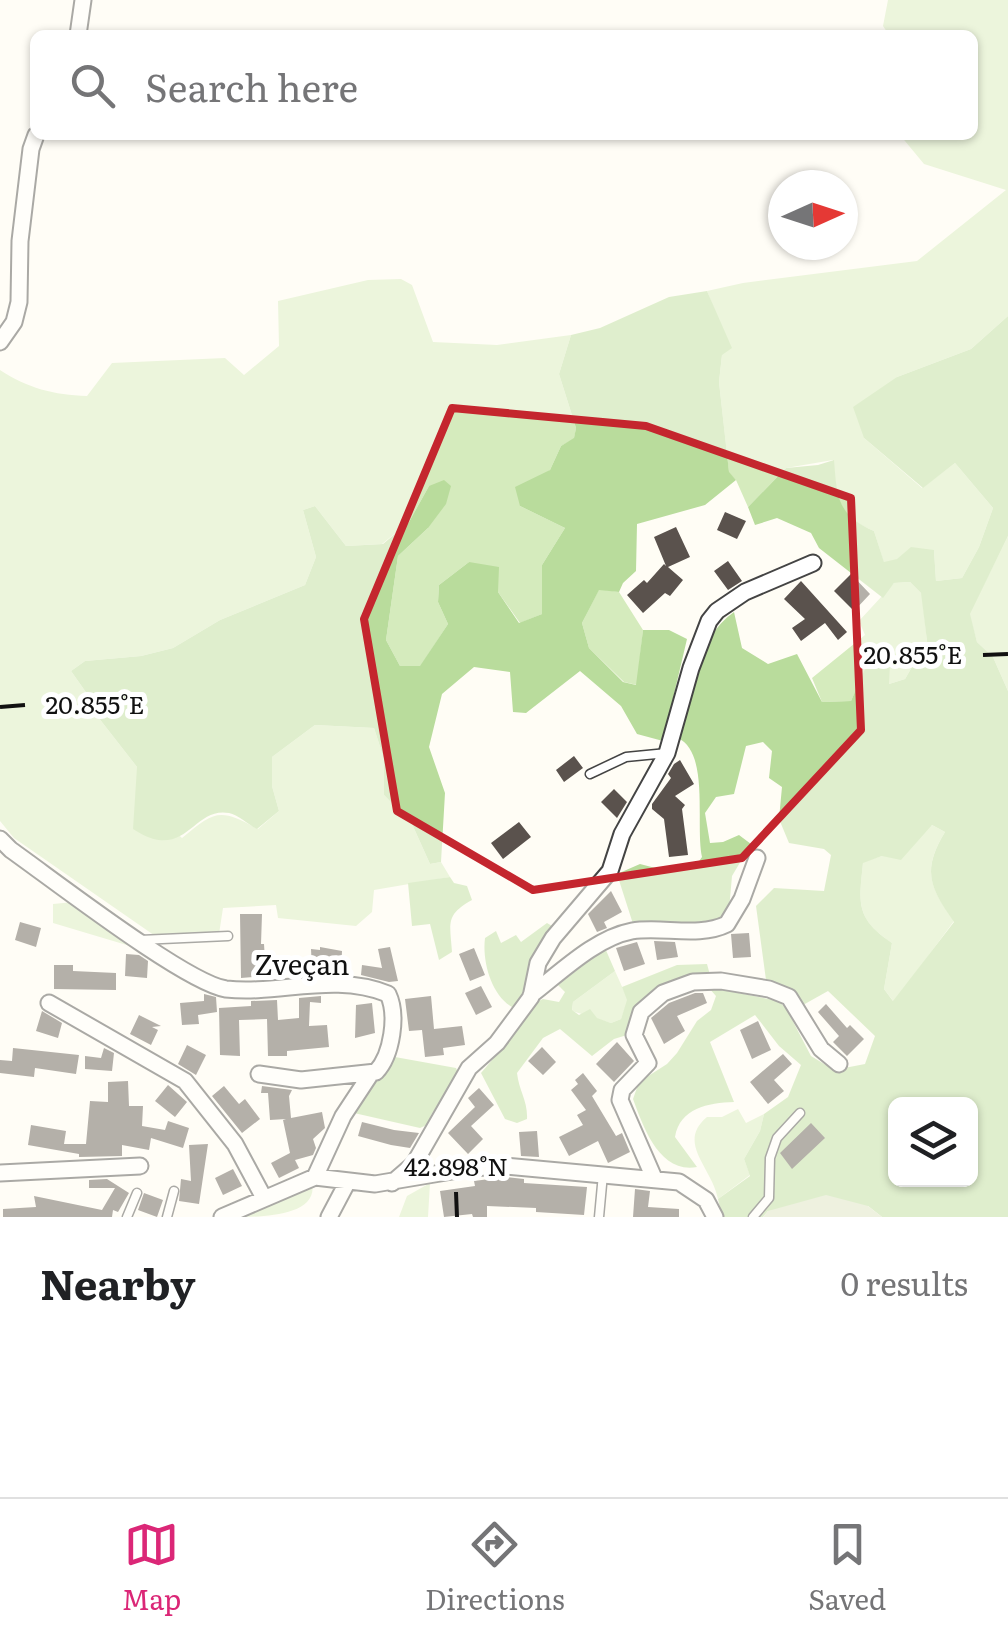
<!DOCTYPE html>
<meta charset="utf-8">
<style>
:root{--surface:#fff;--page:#f2f2f2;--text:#202124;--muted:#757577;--line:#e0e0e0;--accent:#db2777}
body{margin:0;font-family:Literata,serif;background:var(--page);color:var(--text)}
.controls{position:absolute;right:30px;bottom:30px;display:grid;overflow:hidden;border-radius:15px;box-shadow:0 2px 8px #0004}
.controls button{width:90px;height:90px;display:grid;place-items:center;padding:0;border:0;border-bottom:2px solid var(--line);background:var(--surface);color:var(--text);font:50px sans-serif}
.compass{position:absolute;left:768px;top:170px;width:90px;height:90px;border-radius:50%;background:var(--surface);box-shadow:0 2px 8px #0004;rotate:87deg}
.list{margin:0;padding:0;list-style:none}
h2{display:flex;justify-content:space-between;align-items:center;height:130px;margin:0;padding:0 40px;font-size:42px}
h2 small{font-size:32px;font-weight:400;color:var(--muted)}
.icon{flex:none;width:55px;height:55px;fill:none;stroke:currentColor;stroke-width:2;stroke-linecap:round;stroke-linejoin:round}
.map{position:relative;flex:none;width:1008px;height:1217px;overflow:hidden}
.search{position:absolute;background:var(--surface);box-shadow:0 2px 8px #0004;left:30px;right:30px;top:30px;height:110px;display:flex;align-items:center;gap:25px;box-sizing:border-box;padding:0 35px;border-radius:15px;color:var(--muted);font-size:38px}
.sheet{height:280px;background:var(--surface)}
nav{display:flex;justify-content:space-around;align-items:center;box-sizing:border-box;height:140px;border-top:2px solid var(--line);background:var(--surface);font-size:28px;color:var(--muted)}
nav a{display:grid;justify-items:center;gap:5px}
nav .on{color:var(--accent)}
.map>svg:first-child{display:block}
</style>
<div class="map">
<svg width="1008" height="1217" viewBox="0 0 1008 1217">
<rect width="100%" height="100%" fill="#fffdf5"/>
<path fill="#d5ebbd" d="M 888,0 L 1008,0 L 1008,316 L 971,349 L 897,377 L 864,438 L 922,488 L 955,463 L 993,508 L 979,547 L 962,578 L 936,581 L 934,550 L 884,563 L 874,531 C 837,516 837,497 833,460 L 786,468 L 748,507 L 736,480 L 729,473 L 719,382 L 722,355 L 715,311 L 707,291 L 743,283 L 917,261 L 1006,190 L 924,164 L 900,135 L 973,135 L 973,35 L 889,35 L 883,26 Z
M 401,279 L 412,285 L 433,342 L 497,345 L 571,335 L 559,374 L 576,428 L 574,439 L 561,446 L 550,470 L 520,506 L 565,528 L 542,565 L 542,614 L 520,623 L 498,592 L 469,562 L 439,585 L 438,602 L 448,624 L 420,667 L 400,666 L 386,640 L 398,556 L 428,528 L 429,486 L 409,522 L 382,544 L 346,546 L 315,506 L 303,510 L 316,557 L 305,585 L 220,620 L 173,648 L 141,656 L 85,661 L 71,671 L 97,708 L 98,717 L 137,767 L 137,795 L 182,838 C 215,810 220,808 258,829 L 279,811 L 272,786 L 272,757 L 315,725 L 374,728 L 384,759 L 384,795 L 412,824 L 430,864 L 441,862 L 450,877 L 374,890 L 372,912 L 356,926 L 278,918 L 276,905 L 223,908 L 219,934 L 161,940 L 14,838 L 0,821 L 0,370 C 27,388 54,395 87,396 L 112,363 L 225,358 L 244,375 L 279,346 L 278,301 L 368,280 Z
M 1008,536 L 1008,691 L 993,657 L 977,642 L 969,614 Z
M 910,582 L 922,594 L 927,641 L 905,679 L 889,684 L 864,672 L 851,701 L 822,702 L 812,678 L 865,635 L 859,621 L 894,583 Z
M 599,589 L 619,592 L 643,630 L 637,685 L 624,682 L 589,648 L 582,623 Z
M 932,825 L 945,832 C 922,870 929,886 954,921 L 894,1002 L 884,989 L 892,943 C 855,918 859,903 863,862 L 882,856 Z
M 74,902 L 150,952 L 53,923 L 53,904 Z
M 615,971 L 628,1000 L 621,1019 L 611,1023 L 572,1011 L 573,1002 Z
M 738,1109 L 746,1123 L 764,1114 L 760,1131 L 744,1159 L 750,1175 L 718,1199 C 712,1167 676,1143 707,1117 L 722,1117 Z
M 312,1183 C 319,1217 259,1217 234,1217 Z
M 430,1183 L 428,1217 L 399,1217 L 407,1196 Z"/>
<path fill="#b9dc9c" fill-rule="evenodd" d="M 707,291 L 732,348 L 722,355 L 719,382 L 729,472 L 736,480 L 705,505 L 637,524 L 636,571 L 623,583 L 619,592 L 599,590 L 582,623 L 589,648 L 623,682 L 636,685 L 643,630 L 669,630 L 687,639 L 663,741 L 637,734 L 621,706 L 580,671 L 526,713 L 513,712 L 510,672 L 474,667 L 442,694 L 429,747 L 445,793 L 441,862 L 430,864 L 412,824 L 384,795 L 384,759 L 374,728 L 315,725 L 272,757 L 272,786 L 279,811 L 257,829 C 249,825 238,815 229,813 C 192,806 186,864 133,829 L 137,767 L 98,717 L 97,708 L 71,671 L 85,661 L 141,656 L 173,648 L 220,620 L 305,585 L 316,557 L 303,510 L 315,506 L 346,546 L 383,544 L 409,522 L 429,486 L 444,480 L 451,486 L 446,504 L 428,528 L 398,556 L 386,640 L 400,666 L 420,666 L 448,624 L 438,602 L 439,585 L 469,562 L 499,567 L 498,592 L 519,623 L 542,614 L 542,565 L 565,528 L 520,506 L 515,487 L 550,470 L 561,446 L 574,438 L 576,428 L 559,374 L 571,335 L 600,328 L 669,297 Z
M 1008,316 L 1008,536 L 970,614 L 977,642 L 993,657 L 1008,691 L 1008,1217 L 882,1217 L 868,1206 L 768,1211 L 763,1217 L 722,1217 L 718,1199 L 750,1176 L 744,1159 L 760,1131 L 764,1114 L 788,1097 L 801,1065 L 779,1046 L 755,1015 L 710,1042 L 734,1102 C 708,1103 680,1108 675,1137 L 697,1167 C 659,1174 643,1126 633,1099 L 639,1082 L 667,1064 L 677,1053 L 697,1021 L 711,1010 L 716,996 L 708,987 L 779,1001 L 787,1010 L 811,1056 L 834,1070 L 865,1064 L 875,1036 L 828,991 L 803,1005 L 788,988 L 766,980 L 756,906 L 774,888 L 824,891 L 831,855 L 824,849 L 789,843 L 779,819 L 782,787 L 769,778 L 772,751 L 763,742 L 746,746 L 734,794 L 716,797 L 705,813 L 710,843 L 723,842 L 739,835 L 751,844 L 732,876 L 729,910 L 722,920 L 634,927 L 617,874 L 640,864 L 667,871 L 695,867 L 702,857 C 695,825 710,753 678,738 C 690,696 696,638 734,612 L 742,648 L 768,664 L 797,654 L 822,702 L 851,701 L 864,671 L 877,655 L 890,663 L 889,684 L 905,679 L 927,641 L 921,593 L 910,582 L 894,583 L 883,598 L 819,548 L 811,533 L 777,518 L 755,525 L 748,507 L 786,468 L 818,465 L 834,460 C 837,497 837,515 874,531 L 884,562 L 897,559 L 911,547 L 934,550 L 936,581 L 962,578 L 979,547 L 993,508 L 955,463 L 923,488 L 864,438 L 853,407 L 897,377 L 971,349 ZM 932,825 L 945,832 C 922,870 929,887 954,922 L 893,1001 L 884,989 L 892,943 C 855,918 859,903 863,863 L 882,856 L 901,860 ZM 896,1104 L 970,1104 L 970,1180 L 896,1180 Z
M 450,877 L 454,883 L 467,886 L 472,900 C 445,915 450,923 452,952 L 439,960 L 430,924 L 412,926 L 408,883 Z
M 547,923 L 552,926 L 537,949 L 519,1003 L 512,1007 C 491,995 482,961 485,938 L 496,931 L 501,943 L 516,935 L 521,942 Z
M 605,948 L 615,971 L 573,1002 L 572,1010 L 579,1015 L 590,1009 L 597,1018 L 611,1023 L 621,1019 L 627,1000 L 622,987 L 677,965 L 707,964 L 710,975 L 687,979 L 627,1035 L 614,1039 L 592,1056 L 560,1029 L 543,1038 L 517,1073 C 519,1091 528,1101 527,1119 L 517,1123 L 505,1119 L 481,1073 L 510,1039 L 534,1003 L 543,999 L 559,1002 L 565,992 L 558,985 Z
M 395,1057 L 456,1068 L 459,1074 L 431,1115 L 429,1124 L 420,1128 L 354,1113 L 369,1087 L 387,1071 Z"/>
<path fill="#d9e3c4" d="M 826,1195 L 868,1206 L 882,1217 L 763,1217 L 768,1211 Z"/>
<path fill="#5a524d" d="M 725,512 L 746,521 L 737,539 L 717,530 Z
M 676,527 L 690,557 L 668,567 L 683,580 L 670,596 L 665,593 L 643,613 L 627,595 L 644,580 L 647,583 L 664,564 L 666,566 L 654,537 Z
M 728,561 L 742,581 L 728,590 L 714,571 Z
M 851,574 L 870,594 L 854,611 L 834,591 Z
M 801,581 L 847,632 L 838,640 L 825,623 L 801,641 L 792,628 L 805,619 L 784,599 Z
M 574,756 L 583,768 L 564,782 L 556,770 Z
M 680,760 L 694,784 L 675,796 L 685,805 L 682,809 L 688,855 L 669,857 L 664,819 L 652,809 L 652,804 L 671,778 L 668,774 L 674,764 Z
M 614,789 L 627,802 L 617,818 L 601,802 Z
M 519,822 L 531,837 L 503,859 L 491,843 Z
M 611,891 L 622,912 L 604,922 L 607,928 L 597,932 L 588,914 Z
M 240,914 L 262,914 L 261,944 L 264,944 L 266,976 L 241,978 Z
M 20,922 L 41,928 L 36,947 L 15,940 Z
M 749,933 L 751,957 L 733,958 L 731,934 Z
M 654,941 L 675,942 L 678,957 L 657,960 Z
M 637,942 L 645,964 L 624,971 L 616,948 Z
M 320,947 L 342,951 L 341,971 L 312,969 L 311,949 L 320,950 Z
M 390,947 L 398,981 L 389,982 L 361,975 L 362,965 L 382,968 L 378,949 Z
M 474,948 L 485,975 L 470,981 L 459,954 Z
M 126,954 L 139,955 L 148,961 L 147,978 L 125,976 Z
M 54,965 L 73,965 L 73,971 L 116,973 L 116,990 L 54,989 Z
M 481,986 L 492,1007 L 476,1015 L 465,993 Z
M 695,993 L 703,993 L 707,1003 L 677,1016 L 685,1031 L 664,1044 L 651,1018 L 669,1003 Z
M 204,994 L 216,997 L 217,1012 L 198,1015 L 199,1024 L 182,1025 L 180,1003 L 204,1001 Z
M 321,996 L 321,1003 L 310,1002 L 309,1026 L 327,1025 L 329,1047 L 287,1051 L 287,1056 L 268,1056 L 267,1019 L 239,1020 L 240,1056 L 220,1055 L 219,1008 L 251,1006 L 251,1001 L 277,1000 L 278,1020 L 299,1018 L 299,998 Z
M 431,996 L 434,1029 L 462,1026 L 465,1045 L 443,1048 L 444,1055 L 425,1057 L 422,1030 L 409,1031 L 405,999 Z
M 372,1003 L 375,1033 L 355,1038 L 356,1005 Z
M 826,1004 L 847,1028 L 850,1025 L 864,1039 L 847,1056 L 833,1042 L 839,1036 L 818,1012 Z
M 42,1011 L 62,1023 L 58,1038 L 36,1031 Z
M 139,1015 L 161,1026 L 152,1027 L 158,1030 L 151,1045 L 130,1034 Z
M 758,1021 L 771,1050 L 752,1059 L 740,1030 Z
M 617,1042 L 634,1061 L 614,1082 L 596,1064 Z
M 187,1045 L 206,1055 L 196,1075 L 178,1064 Z
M 542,1047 L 556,1062 L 543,1075 L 528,1061 Z
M 13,1048 L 79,1055 L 76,1074 L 35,1068 L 34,1077 L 0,1073 L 0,1060 L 12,1061 Z
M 104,1048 L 114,1053 L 112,1071 L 85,1069 L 85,1056 L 101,1058 Z
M 783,1054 L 792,1064 L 774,1080 L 784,1091 L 768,1104 L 750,1082 Z
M 583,1073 L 597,1091 L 592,1096 L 616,1136 L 622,1133 L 630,1152 L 608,1163 L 598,1141 L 569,1156 L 559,1137 L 583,1125 L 577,1115 L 586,1110 L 571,1090 L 578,1084 L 575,1080 Z
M 128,1081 L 129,1106 L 143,1106 L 142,1126 L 165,1130 L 168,1121 L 189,1128 L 183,1148 L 151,1138 L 149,1150 L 122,1145 L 122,1156 L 79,1157 L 79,1154 L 28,1145 L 31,1125 L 66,1131 L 64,1144 L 86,1144 L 90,1101 L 108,1102 L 108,1082 Z
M 168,1085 L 187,1102 L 175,1117 L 155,1101 Z
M 224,1086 L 239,1104 L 245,1099 L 260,1119 L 242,1133 L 212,1096 Z
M 262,1086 L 292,1090 L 289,1096 L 291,1118 L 322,1112 L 325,1128 L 313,1139 L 316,1148 L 313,1155 L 295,1160 L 299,1168 L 279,1178 L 271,1163 L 290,1153 L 283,1120 L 286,1119 L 270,1120 L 268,1093 L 261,1093 Z
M 479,1088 L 494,1105 L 471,1126 L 483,1139 L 468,1154 L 448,1133 L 475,1107 L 468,1098 Z
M 362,1122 L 394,1130 L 419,1133 L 410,1148 L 391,1145 L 358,1136 Z
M 811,1123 L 825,1138 L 792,1169 L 780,1153 Z
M 537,1131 L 539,1157 L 521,1156 L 519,1132 Z
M 208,1144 L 199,1204 L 179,1201 L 181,1179 L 191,1181 L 189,1145 Z
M 233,1169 L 242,1186 L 223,1195 L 215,1178 Z
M 505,1177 L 524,1179 L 524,1183 L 587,1187 L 584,1215 L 536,1212 L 536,1208 L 487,1206 L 487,1217 L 473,1217 L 472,1214 L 444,1217 L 440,1191 L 475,1186 L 474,1181 Z
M 107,1179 L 129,1193 L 118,1212 L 113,1210 L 112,1217 L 3,1217 L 3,1209 L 36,1207 L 34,1196 L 102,1210 L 115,1188 L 89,1188 L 89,1180 Z
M 635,1189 L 650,1191 L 648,1207 L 679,1209 L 679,1217 L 633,1217 Z
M 144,1193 L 163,1200 L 157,1217 L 138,1210 Z"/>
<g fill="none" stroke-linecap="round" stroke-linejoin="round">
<defs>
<path id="lane" d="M 590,774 L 626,757 L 667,753
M 140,940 L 228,936
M 127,1217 L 137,1193
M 167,1217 L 174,1191
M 599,1217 L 603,1174
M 753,1217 L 769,1198 L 770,1158 L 777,1138 L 800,1113"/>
<path id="street" d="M 78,35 L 83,0
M 0,342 L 14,322 L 19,302 L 20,241 L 31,149 L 36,135
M 0,839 L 11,850 C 51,878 186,983 226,989 C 280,995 333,972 388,994 C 398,1015 392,1055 376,1072 L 301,1080 L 259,1074
M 531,995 C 560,973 595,938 632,931 C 662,926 699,938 727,924 L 742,899 L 757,858
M 49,1003 L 185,1081 L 235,1144 L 264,1198
M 0,1173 L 140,1166
M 315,1177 L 343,1116 L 370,1075
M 654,1178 L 620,1100 L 622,1090 L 648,1063 L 634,1035 L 641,1012 L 663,993 L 693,982 L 721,981 L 769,989 L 789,997 L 821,1049 L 839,1064
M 392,1183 L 414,1164 L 469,1068 L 497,1043 L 531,997 L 538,963 L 553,938 L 610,871 L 622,834 L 667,753 L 691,668 L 709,621 L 717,611 L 745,592 L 813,563
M 222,1217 L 315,1177 L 375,1184 L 470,1168 L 505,1166 L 679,1182 L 706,1200 L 715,1217
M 329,1217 L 348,1181"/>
</defs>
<use href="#lane" stroke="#444" stroke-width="11"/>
<use href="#street" stroke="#444" stroke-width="19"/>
<use href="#lane" stroke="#fff" stroke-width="8"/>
<use href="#street" stroke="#fff" stroke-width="15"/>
</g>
<path d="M0 0H1008V1217H0ZM 452,408 L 646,426 L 851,498 L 861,730 L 742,858 L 533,890 L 397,811 L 364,619 Z" fill="#fffdf5" fill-opacity=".55" fill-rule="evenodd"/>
<path fill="none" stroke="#c4262e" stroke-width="8" stroke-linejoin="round" d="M 452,408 L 646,426 L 851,498 L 861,730 L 742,858 L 533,890 L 397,811 L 364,619 Z"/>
<path fill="none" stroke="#111" stroke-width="4" d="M 983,655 L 1008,654M 0,707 L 25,705M 456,1192 L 457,1217"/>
<g text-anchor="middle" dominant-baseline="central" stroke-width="10" stroke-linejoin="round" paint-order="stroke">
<g font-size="28" fill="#111" stroke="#fff">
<text x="302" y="963">Zveçan</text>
</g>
</g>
<g font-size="25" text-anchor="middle" fill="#111" stroke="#fff" stroke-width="10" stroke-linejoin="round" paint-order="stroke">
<text x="913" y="664">20.855°E</text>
<text x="95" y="714">20.855°E</text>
<text x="456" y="1176">42.898°N</text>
</g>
</svg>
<div class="controls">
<button><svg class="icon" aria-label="layers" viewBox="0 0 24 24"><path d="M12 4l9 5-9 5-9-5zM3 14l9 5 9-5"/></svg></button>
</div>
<svg class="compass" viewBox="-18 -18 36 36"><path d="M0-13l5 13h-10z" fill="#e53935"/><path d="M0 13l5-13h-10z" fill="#757577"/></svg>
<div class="search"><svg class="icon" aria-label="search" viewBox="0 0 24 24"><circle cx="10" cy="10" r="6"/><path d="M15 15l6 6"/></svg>Search here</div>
</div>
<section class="sheet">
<h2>Nearby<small>0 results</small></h2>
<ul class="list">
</ul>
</section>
<nav>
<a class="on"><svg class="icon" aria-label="map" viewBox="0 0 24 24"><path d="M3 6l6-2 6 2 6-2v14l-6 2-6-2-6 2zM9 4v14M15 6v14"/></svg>Map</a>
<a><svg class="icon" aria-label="directions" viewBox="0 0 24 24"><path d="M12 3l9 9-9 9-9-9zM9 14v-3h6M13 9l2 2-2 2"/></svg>Directions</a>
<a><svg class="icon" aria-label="saved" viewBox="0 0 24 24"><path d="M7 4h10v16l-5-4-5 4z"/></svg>Saved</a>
</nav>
